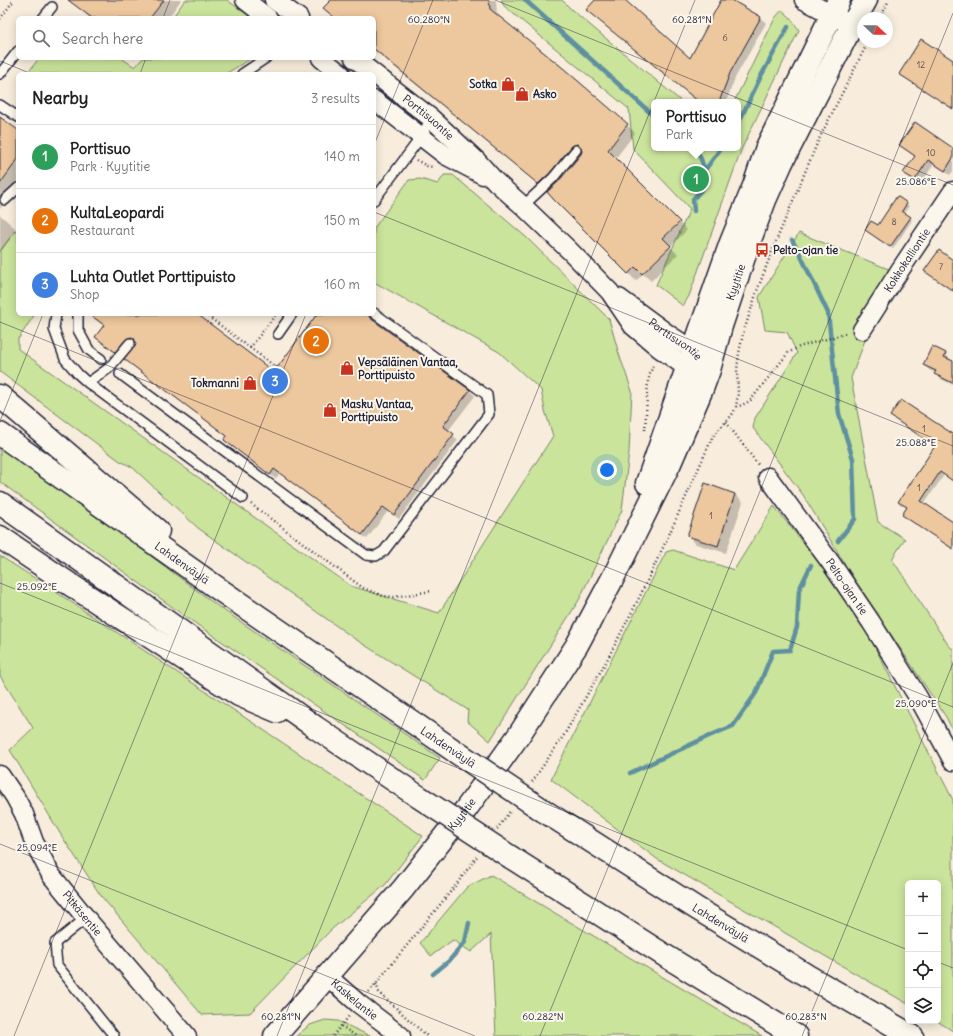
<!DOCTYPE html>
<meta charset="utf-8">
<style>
:root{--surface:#fff;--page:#f6f6f6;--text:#222;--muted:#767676;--line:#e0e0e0;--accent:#b45309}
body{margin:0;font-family:Delius,sans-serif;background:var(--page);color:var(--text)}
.controls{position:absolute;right:12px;bottom:12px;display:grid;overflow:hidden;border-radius:6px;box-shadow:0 2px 10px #0003}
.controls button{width:36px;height:36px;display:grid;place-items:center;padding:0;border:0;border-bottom:1px solid var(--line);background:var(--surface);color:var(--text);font:20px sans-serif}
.compass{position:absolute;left:857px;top:12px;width:36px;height:36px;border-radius:50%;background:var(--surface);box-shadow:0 2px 10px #0003;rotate:112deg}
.you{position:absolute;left:607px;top:470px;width:14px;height:14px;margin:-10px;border:3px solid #fff;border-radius:50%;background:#1a73e8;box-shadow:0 0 0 6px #1a73e833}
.badge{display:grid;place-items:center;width:26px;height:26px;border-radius:50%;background:var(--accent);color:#fff;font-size:13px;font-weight:700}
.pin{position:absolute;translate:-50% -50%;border:2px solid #fff;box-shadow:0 1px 4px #0006}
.popup{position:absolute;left:651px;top:99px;width:90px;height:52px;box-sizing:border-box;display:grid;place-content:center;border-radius:6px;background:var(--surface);filter:drop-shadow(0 1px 3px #0005);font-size:13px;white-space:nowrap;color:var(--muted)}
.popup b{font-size:15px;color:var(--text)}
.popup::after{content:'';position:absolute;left:50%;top:100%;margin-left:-8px;border:8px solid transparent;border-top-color:var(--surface)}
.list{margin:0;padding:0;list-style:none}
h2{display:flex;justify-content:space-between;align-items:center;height:52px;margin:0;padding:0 16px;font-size:17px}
h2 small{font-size:13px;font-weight:400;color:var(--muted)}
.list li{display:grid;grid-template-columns:26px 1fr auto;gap:12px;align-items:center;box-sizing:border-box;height:64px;padding:0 16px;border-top:1px solid var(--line)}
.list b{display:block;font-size:15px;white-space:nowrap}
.list p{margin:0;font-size:13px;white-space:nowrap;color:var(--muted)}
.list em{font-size:13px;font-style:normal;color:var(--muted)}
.icon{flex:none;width:22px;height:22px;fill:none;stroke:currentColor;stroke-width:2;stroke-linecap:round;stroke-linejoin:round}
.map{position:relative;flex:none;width:953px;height:1036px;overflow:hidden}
.search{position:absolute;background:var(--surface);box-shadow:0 2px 10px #0003;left:16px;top:16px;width:360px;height:44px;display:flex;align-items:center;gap:10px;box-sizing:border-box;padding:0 14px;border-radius:6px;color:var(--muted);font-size:15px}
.panel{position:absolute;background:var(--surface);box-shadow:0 2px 10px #0003;left:16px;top:72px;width:360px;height:244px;border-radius:6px}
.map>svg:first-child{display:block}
</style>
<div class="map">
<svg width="953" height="1036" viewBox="0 0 953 1036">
<rect width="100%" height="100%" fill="#f8eddc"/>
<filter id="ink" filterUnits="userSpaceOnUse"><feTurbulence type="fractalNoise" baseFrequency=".025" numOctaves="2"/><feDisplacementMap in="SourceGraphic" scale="8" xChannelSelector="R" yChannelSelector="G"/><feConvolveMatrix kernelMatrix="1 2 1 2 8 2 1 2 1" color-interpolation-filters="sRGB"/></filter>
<g filter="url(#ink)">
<path fill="#cae49b" stroke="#76836b" d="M 185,0 L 227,0 L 252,18 L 172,18 Z
M 501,0 L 562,0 L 572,10 L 682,102 L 654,102 L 654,148 L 738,148 L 738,102 L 734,102 L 775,18 L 782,10 L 790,17 L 799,30 L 742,148 L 689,296 L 683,306 L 656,285 L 690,209 L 633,149 L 629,109 L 504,6 Z
M 39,58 L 121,58 L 135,67 L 143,58 L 252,58 L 225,74 L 27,74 Z
M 444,175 L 453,175 L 526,237 L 609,319 L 619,354 L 632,391 L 629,452 L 622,510 L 579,600 L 490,741 L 467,721 L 468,710 L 355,639 L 198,528 L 132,467 L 120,461 L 0,372 L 0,251 L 15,231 L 16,231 L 18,229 L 18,314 L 35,314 L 19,338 L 18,338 L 18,349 L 351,586 L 439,613 L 553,436 L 545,411 L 541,390 L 499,352 L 374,282 L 374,228 L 409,180 L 420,179 L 438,184 Z
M 799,233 L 891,270 L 851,378 L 878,522 L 905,539 L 892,559 L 949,646 L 953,649 L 953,731 L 946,717 L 856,582 L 803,495 L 753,428 L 755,418 L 797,353 L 787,332 L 765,330 L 759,297 Z
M 0,443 L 219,607 L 440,758 L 425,780 L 186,617 L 0,482 Z
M 774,506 L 856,610 L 953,800 L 953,1031 L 937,1021 L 938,1021 L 938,883 L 908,883 L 908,1004 L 657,859 L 551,779 L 666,552 L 673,550 L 734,570 Z
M 0,556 L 47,586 L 423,836 L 385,885 L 332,929 L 250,1013 L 202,1015 L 101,896 L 61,835 L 10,750 L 33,728 L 0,676 Z
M 491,875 L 762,1036 L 496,1036 L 491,934 L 471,952 L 453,940 L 431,956 L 420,943 L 467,887 Z
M 325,1020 L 338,1021 L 370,1036 L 296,1036 L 310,1025 Z"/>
<path fill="#0003" d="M 81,0 L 181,0 L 168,18 L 90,18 L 77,6 Z
M 332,0 L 496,0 L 497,16 L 627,125 L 635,133 L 615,159 L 687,230 L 670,247 L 678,254 L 651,281 L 643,274 L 636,281 L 555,200 L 558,182 L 584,152 L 579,153 L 556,182 L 547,191 L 374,50 L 374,18 L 335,18 L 325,8 Z
M 597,0 L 623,0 L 690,59 L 722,0 L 730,0 L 761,18 L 766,23 L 735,78 L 726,102 L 699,102 Z
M 0,118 L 18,131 L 18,184 L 0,209 Z
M 901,145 L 953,149 L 953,171 L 950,175 L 934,164 L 920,185 L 909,177 L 905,173 L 915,157 L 906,150 Z
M 906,204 L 909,206 L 904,213 L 912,220 L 893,249 L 868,232 L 878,226 Z
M 0,215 L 6,220 L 17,230 L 0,253 Z
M 89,314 L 195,314 L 274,373 L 319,314 L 369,314 L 373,318 L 373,321 L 470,391 L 475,396 L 448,431 L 458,440 L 399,519 L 388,511 L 367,539 L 280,473 L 276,479 L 230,445 L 225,440 L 228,437 L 131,364 L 137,345 L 137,342 L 131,344 L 120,356 L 101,342 L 96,337 L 104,326 Z
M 945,354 L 950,359 L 950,360 L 953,362 L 953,385 L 941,379 L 936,374 L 936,373 L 929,370 L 924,365 Z
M 892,416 L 953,435 L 953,481 L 944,475 L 924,504 L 953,523 L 953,549 L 906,518 L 903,515 L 907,508 L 899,501 L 936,446 L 895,419 Z
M 706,485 L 735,494 L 743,502 L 726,553 L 696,544 L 688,536 Z"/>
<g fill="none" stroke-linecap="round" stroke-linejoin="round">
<path stroke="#5f90a0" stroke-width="4.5" d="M 525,0 L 654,116
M 738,124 L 761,76 L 788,27
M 705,170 L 721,148
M 694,211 L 693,199 C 707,184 710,183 702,162 C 700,157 699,152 694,148
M 792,240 L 800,254 L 828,313 L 839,414 L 853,459 L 855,519 L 838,541
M 630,773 L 709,736 L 733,726 L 756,693 L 773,651 L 790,650 L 797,627 L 799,590 L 811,565
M 433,974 L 449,961 L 465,942 L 469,923"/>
</g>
<path fill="#edc79d" stroke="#22223b" d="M 68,0 L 164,0 L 150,18 L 92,18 Z
M 331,0 L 489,0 L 490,9 L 563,68 L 628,124 L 608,150 L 680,222 L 663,238 L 671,246 L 642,274 L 635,267 L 628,274 L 554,200 L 547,192 L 558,182 L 581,154 L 582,151 L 580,146 L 577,144 L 572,146 L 549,174 L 538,184 L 374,49 L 374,18 L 335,18 L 323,8 Z
M 595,0 L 625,0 L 690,58 L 721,0 L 732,0 L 761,17 L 730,73 L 719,102 L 699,102 L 586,10 Z
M 921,39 L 953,60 L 953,109 L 899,74 Z
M 0,117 L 18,130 L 18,159 L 0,184 Z
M 915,122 L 953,148 L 953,158 L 945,171 L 928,160 L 915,180 L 903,173 L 915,156 L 899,145 Z
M 897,196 L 907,203 L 902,211 L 911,217 L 890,247 L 865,230 L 871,221 L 878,225 Z
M 939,250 L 953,260 L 953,291 L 924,271 Z
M 89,314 L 197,314 L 274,372 L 317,314 L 368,314 L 370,318 L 470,390 L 443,426 L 454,434 L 394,515 L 383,507 L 362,535 L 274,469 L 270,475 L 224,440 L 227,436 L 124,359 L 136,344 L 134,338 L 131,337 L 126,339 L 115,352 L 95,337 L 104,325 Z
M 932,346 L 946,353 L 944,357 L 953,361 L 953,383 L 934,374 L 936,371 L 923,365 Z
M 901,400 L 953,434 L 953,481 L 940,472 L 921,501 L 953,522 L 953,549 L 902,515 L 907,507 L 898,502 L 935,446 L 890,416 Z
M 705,483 L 735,494 L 718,546 L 687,536 Z"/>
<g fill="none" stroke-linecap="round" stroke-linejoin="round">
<defs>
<path id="lane" d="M 43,18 L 52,7
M 0,74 L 18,51
M 242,74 L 266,58
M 0,105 L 18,117
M 5,200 L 18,188
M 374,200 L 421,137 L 431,118
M 523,206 L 553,178 L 576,150
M 56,314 L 54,329 L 65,359 L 78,374 L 88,383 L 243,498
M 78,314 L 78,330 L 89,350 L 101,359
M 278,334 L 292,314
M 120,374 L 366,555 L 376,556 L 384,551 L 489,414 L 487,395 L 374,313
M 88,383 L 109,368 L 130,343
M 86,918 L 55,943 L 57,965 L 114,1036"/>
<g id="street">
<path d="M 245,0 L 268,18"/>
<path d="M 274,0 L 299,18"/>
<path d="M 804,0 L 844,21"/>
<path d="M 321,58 L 341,74"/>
<path id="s1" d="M 354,58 L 431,118 L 477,161 L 496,182 L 523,206 L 570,251 L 610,292 L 633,326 L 659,348 L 687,368 L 699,369"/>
<path d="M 374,100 L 445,155 L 483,175"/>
<path id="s2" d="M 619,298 L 668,334 L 693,350 L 702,361"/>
<path id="s3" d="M 862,330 L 900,270 L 953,191"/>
<path id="s4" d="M 768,477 L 831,563 L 871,622 L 918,697 L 953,761"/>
<path id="s5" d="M 0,775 L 15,797 L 24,814 L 34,842 L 51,875 L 86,918 L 187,1036"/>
<path id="s6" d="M 327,976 L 359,1004 L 401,1036"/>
</g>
<g id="secondary">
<path d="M 647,483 L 730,245 L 754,186 L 767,147 L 839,0"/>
<path id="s7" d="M 275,1036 L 403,889 L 466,809 L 519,735 L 577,645 L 615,574 L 670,463 L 702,389 L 709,370 L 721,326 L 748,245 L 765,200 L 782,162 L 852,25 L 866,0"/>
</g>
<g id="highway">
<path d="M 0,396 L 158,531"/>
<path id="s8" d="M 0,434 L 223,592 L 456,752"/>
<path d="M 0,503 L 315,727 L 419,797"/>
<path d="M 0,537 L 71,585 L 239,695 L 277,711"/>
<path id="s9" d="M 544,811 L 696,908 L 806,975 L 912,1036"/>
<path d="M 512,858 L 664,955 L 796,1036"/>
</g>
</defs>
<use href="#lane" stroke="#22223b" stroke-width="12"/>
<use href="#street" stroke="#22223b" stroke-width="21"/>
<use href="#secondary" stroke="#22223b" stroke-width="25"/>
<use href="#highway" stroke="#22223b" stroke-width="25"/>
<path stroke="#22223b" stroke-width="2.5" stroke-dasharray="1 3" stroke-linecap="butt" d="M 880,18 L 889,0
M 0,19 L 14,0
M 416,160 L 427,166 L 433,167
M 205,314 L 277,368
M 250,348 L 276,314
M 736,407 L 742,405 L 750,401 L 788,353 L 799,347 L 847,333
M 726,422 L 759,466
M 645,430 L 648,381 L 653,364
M 251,504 L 363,588 L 383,596 L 394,597 L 432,591
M 532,782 L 564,735 L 607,660 L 639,598 L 668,537 L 713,436 L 732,415 L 736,407 L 738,393 L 737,370 L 739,353 L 743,334 L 757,291 L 774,246 L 819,139 L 868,42
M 497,829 L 511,810
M 376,984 L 379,992 L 385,998 L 427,1036
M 369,992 L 456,885 L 478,855
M 341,1026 L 356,1036
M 333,1036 L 349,1016"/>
<use href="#lane" stroke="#fbf7ec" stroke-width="9"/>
<use href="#street" stroke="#fbf7ec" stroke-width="18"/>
<use href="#secondary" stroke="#fbf7ec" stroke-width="22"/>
<use href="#highway" stroke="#fbf7ec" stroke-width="22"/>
<defs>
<path id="highway-bridge" d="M 456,752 L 544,811
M 419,797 L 512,858"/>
</defs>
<use href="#highway-bridge" stroke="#22223b" stroke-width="25" stroke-linecap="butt"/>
<use href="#highway-bridge" stroke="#fbf7ec" stroke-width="22"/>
</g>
</g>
<path fill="none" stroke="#22223b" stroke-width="1" stroke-opacity="0.45" d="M 495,0 L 953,185M 163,18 L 170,0M 0,61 L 32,74M 140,74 L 146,58M 374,145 L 433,0M 374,212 L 953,446M 0,322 L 953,707M 0,421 L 43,314M 0,583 L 908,950M 0,844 L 475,1036M 938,962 L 953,968M 14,1036 L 306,314M 277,1036 L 695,0M 540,1036 L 953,13M 802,1036 L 953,663"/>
<defs>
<symbol id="shop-bare" viewBox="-9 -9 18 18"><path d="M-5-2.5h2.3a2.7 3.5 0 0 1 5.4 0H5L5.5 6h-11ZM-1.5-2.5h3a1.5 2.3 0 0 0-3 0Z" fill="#c8321e" stroke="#fbf7ec" stroke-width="2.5" paint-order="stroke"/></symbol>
<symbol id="bus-bare" viewBox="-9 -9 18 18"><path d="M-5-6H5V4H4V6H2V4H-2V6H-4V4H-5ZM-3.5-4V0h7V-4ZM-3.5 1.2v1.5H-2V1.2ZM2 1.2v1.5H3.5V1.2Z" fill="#c8321e" stroke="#fbf7ec" stroke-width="2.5" paint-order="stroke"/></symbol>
</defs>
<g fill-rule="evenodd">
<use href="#shop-bare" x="498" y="74" width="20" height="20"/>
<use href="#shop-bare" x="512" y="84" width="20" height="20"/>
<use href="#bus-bare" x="752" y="240" width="20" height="20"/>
<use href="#shop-bare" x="337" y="358" width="20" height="20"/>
<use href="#shop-bare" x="240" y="373" width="20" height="20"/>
<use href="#shop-bare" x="320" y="400" width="20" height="20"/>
</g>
<g text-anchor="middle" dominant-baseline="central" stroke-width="4" stroke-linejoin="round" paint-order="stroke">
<g font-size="9" fill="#554b54">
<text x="725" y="37">6</text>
<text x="921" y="64">12</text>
<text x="931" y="152">10</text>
<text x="894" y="221">8</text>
<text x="941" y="266">7</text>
<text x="924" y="428">1</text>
<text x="919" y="487">1</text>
<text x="711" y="515">1</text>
</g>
<g font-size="11" font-weight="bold" fill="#22223b" stroke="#fbf7ec" text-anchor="start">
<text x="497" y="84" text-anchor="end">Sotka</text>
<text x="533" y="94">Asko</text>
<text x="773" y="250">Pelto-ojan tie</text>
<text x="358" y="362">Vepsäläinen Vantaa,<tspan x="358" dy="13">Porttipuisto</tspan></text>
<text x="239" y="383" text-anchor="end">Tokmanni</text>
<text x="341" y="404">Masku Vantaa,<tspan x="341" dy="13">Porttipuisto</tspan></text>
</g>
<g font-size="11" fill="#22223b" stroke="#fbf7ec">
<text stroke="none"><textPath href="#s1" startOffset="95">Porttisuontie</textPath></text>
<text stroke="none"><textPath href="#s3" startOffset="83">Kokkokalliontie</textPath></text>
<text stroke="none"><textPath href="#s7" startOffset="892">Kyytitie</textPath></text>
<text stroke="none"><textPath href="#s2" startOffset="70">Porttisuontie</textPath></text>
<text stroke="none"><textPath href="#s8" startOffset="223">Lahdenväylä</textPath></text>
<text stroke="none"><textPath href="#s4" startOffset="135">Pelto-ojan tie</textPath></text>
<text transform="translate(448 747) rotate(34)">Lahdenväylä</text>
<text stroke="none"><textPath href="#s7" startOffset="290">Kyytitie</textPath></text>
<text stroke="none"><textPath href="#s5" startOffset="162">Pitkäsentie</textPath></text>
<text stroke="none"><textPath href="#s9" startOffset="209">Lahdenväylä</textPath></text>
<text stroke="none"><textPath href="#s6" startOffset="36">Kaskelantie</textPath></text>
</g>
</g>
<g font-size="10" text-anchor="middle" fill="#22223b" stroke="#fbf7ec" stroke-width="4" stroke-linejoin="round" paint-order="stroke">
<text x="429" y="23">60.280°N</text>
<text x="692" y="23">60.281°N</text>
<text x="916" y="185">25.086°E</text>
<text x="916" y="446">25.088°E</text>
<text x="37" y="590">25.092°E</text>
<text x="916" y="707">25.090°E</text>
<text x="37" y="851">25.094°E</text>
<text x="281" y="1020">60.281°N</text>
<text x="543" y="1020">60.282°N</text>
<text x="806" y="1020">60.283°N</text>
</g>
</svg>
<div class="controls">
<button>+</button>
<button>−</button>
<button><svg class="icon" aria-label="locate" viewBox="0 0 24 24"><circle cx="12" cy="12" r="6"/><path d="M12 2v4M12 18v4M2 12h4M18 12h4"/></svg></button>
<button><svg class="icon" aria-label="layers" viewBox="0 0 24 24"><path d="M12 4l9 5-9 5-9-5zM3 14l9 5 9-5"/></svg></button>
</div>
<svg class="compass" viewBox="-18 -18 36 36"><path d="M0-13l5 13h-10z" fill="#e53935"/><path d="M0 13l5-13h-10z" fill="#767676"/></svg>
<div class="you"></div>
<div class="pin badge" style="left:696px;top:179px;background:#2e9e5b">1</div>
<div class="popup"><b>Porttisuo</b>Park</div>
<div class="pin badge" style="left:316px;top:341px;background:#e8710a">2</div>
<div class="pin badge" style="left:275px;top:381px;background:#3f7fe0">3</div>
<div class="search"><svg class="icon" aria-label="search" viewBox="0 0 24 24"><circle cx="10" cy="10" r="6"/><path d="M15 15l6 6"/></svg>Search here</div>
<section class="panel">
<h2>Nearby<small>3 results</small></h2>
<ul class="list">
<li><span class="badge" style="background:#2e9e5b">1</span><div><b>Porttisuo</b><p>Park · Kyytitie</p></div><em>140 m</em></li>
<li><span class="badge" style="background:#e8710a">2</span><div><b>KultaLeopardi</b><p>Restaurant</p></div><em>150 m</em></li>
<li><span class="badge" style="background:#3f7fe0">3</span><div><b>Luhta Outlet Porttipuisto</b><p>Shop</p></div><em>160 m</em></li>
</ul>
</section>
</div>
